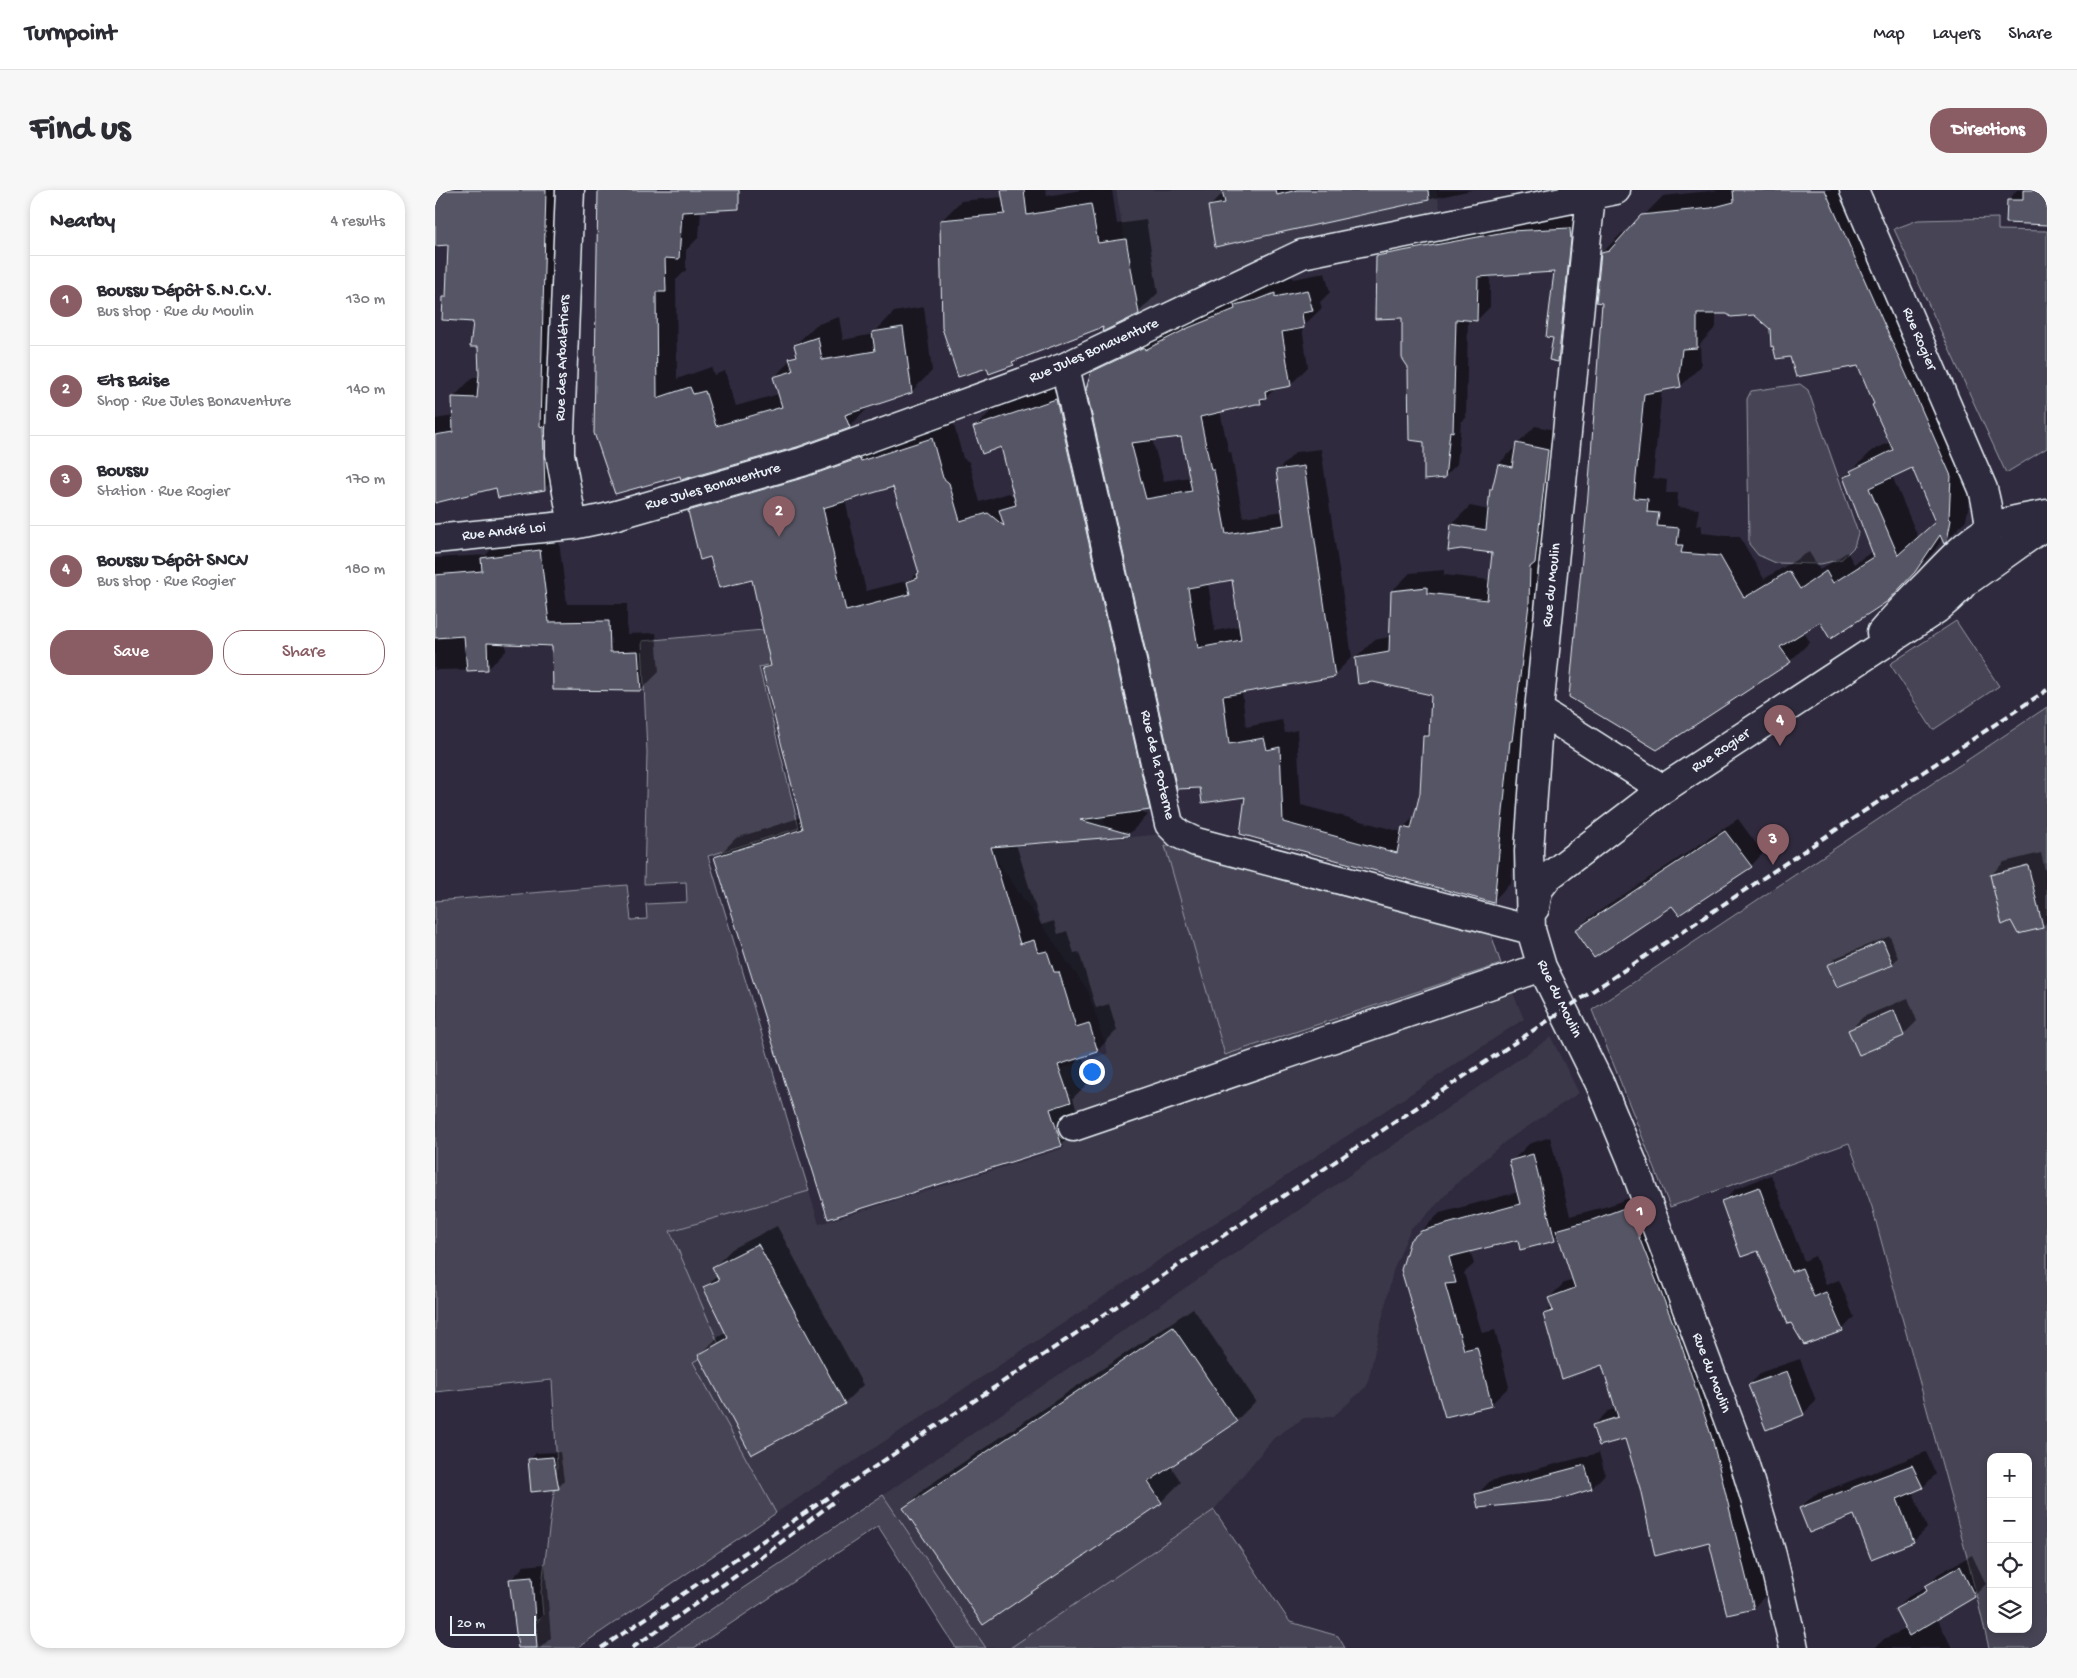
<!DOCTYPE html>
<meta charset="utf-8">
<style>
:root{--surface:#fff;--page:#f7f7f7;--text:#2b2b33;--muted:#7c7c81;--line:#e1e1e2;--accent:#8a5d65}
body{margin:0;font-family:"Gochi Hand",sans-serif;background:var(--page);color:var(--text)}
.controls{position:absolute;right:15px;bottom:15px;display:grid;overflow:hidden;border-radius:10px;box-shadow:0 2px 8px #0003}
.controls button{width:45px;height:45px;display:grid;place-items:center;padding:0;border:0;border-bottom:1px solid var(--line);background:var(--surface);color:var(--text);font:25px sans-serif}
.scale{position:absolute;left:15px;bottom:12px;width:86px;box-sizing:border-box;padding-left:5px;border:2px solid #e8f1f8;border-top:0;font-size:14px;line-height:18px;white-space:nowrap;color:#e8f1f8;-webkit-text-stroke:4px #2f2a3d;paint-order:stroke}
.you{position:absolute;left:656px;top:881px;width:18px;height:18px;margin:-12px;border:4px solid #fff;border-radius:50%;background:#1a73e8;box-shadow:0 0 0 8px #1a73e833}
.badge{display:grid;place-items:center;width:32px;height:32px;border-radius:50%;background:var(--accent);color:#fff;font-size:16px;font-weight:700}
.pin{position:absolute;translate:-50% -41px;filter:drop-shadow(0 1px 2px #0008)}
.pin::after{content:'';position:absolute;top:26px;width:18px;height:15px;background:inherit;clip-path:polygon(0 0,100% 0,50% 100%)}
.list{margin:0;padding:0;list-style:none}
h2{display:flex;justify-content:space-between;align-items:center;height:65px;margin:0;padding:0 20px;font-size:21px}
h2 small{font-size:16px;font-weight:400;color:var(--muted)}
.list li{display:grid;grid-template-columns:32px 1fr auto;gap:15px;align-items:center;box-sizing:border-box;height:90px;padding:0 20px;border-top:1px solid var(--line)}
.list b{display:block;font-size:19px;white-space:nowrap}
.list p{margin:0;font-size:16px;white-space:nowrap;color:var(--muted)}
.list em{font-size:16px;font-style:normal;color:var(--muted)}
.actions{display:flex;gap:10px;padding:15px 20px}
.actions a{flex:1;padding:11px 0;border:1px solid var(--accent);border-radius:20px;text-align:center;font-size:18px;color:var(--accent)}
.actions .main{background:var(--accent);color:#fff}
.icon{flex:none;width:28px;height:28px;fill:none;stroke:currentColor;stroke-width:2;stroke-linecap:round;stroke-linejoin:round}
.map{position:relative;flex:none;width:1612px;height:1458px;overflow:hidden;border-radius:20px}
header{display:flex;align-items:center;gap:30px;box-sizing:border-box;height:70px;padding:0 25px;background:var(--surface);border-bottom:1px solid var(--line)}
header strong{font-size:24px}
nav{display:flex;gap:28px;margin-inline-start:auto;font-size:18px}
.intro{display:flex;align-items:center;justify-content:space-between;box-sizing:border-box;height:120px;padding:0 30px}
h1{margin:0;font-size:35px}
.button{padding:12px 22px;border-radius:20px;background:var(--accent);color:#fff;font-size:18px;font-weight:700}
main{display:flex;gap:30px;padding:0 30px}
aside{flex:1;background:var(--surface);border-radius:20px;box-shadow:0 2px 8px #0003}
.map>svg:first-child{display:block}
</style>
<header>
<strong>Turnpoint</strong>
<nav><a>Map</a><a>Layers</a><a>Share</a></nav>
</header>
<div class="intro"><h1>Find us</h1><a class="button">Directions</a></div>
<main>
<aside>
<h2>Nearby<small>4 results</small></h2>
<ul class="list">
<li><span class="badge">1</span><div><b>Boussu Dépôt S.N.C.V.</b><p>Bus stop · Rue du Moulin</p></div><em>130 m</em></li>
<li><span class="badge">2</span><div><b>Ets Baise</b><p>Shop · Rue Jules Bonaventure</p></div><em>140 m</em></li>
<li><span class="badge">3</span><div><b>Boussu</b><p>Station · Rue Rogier</p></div><em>170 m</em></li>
<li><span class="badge">4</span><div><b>Boussu Dépôt SNCV</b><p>Bus stop · Rue Rogier</p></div><em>180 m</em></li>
</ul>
<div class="actions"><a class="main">Save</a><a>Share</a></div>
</aside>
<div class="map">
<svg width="1612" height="1458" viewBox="0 0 1612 1458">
<rect width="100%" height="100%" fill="#2f2a3d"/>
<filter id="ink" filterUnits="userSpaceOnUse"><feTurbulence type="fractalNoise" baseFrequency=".02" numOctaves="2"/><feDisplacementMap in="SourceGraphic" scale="10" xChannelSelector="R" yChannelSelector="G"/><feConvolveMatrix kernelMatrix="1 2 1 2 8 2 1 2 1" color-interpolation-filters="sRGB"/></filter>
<g filter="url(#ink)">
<path fill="#3b3749" d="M 681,0 L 1001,0 L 1009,35 L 867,64 L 705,141 Z
M 600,542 L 656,581 L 674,649 L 727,644 L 790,865 L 1066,774 L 1089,829 L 341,1323 L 258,1172 L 285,1157 L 234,1041 L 374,1001 L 384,1034 L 629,958 L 606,885 L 673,863 L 653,801 L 555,661 L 552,659 L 627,652 Z
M 1116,847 L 1144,903 L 1071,951 L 1025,990 L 985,1032 L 976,1038 L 958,1081 L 932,1196 L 898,1227 L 869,1228 L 839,1248 L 779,1320 L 575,1458 L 551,1458 L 448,1305 Z"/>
<path fill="#464455" stroke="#979aa6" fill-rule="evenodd" d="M 1563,28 L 1563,40 L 1612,41 L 1612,258 L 1571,283 L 1459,39 L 1483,30 Z
M 1365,194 L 1373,200 L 1423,343 L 1419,357 L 1407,369 L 1386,374 L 1341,373 L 1323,365 L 1314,354 L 1312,209 L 1316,201 Z
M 1521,431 L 1564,496 L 1498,540 L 1455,474 Z
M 328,440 L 336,474 L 324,477 L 364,638 L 273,666 L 374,1001 L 235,1041 L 285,1157 L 258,1172 L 341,1323 L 142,1458 L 87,1458 L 84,1452 L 108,1425 L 106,1402 L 122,1277 L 117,1190 L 0,1202 L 0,711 L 192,695 L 196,730 L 212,729 L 211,714 L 252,712 L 251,692 L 209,694 L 212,562 L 207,451 Z
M 1612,517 L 1612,1458 L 1554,1458 L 1532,1367 L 1437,1017 L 1414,953 L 1235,1017 L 1157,820 ZM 1556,1267 L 1593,1267 L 1593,1439 L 1556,1439 Z
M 730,656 L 741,656 L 1054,738 L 1066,774 L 790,865 Z
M 448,1305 L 551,1458 L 521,1458 L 443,1336 L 259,1458 L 218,1458 Z
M 779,1320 L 855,1432 L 903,1446 L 910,1458 L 575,1458 Z"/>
<path fill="#0007" fill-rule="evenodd" d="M 0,0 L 130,0 L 129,279 L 109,299 L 62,297 L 0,311 L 0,229 L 19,226 L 19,207 L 38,187 L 44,187 L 44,156 L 39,131 L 10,108 L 12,105 L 14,54 L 0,55 Z
M 165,0 L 287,0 L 266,20 L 264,47 L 251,60 L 251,80 L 241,90 L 242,189 L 276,177 L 279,185 L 290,181 L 301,216 L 344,204 L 340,187 L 362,162 L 360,155 L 381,135 L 404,127 L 408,150 L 439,144 L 439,143 L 459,122 L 489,117 L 497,181 L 476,202 L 435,216 L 414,237 L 181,302 Z
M 567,0 L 611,0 L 612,6 L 646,0 L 677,0 L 682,34 L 711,30 L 723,103 L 703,123 L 585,167 L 578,174 L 555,182 L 506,31 L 526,11 L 568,7 Z
M 788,0 L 1037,0 L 781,56 L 774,17 L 788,3 Z
M 1284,0 L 1419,0 L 1536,268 L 1533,308 L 1535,309 L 1531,330 L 1510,352 L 1508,348 L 1499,361 L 1473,390 L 1385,430 L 1368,441 L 1375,452 L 1355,471 L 1154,305 L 1169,112 L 1167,63 L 1187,43 L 1193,42 L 1228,6 ZM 1281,123 L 1319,123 L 1336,139 L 1356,165 L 1424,175 L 1455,252 L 1437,261 L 1410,287 L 1438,361 L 1419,374 L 1412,362 L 1385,380 L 1374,362 L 1329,389 L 1305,347 L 1266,343 L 1267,335 L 1261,336 L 1264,319 L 1242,317 L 1243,303 L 1231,303 L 1232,290 L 1218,288 L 1227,199 L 1246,196 L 1266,176 L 1265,154 L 1281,137 ZM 1477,277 L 1501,331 L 1483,347 L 1457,286 Z
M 1582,0 L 1612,0 L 1612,34 L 1573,11 Z
M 1147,25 L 1136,158 L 1123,171 L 1119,147 L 1120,81 L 1055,85 L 1055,117 L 1042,130 L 1033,129 L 1031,228 L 1026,232 L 1022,274 L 1009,287 L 991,251 L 975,177 L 968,127 L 942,67 L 955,54 L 1089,28 Z
M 890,83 L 895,102 L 885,112 L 887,118 L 867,137 L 873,177 L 855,195 L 841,198 L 825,213 L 785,221 L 794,263 L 796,262 L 808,327 L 849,321 L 843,280 L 861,262 L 886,259 L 917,467 L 899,485 L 807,502 L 811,537 L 847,530 L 850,543 L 862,540 L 866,615 L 967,642 L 968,638 L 981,625 L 986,603 L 989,546 L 996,540 L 997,504 L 921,468 L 939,450 L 955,447 L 957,401 L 975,383 L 1009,380 L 1009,385 L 1055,390 L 1059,362 L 1017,334 L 1035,316 L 1054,320 L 1056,300 L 1059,297 L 1064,274 L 1100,236 L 1130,242 L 1092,535 L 1076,693 L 1058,711 L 807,643 L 812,606 L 766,597 L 657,182 L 676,164 L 819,97 L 841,93 L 857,86 L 858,89 ZM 747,245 L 755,287 L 729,291 L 717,249 ZM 798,389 L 805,436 L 780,441 L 773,393 Z
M 641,189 L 734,599 L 714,619 L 703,621 L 713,625 L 693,645 L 581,654 L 606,735 L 619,731 L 623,744 L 632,741 L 639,763 L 644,762 L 661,818 L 674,814 L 682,840 L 662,861 L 647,866 L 656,890 L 638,908 L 646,935 L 626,955 L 281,668 L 301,648 L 367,627 L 329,478 L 336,471 L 318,388 L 276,365 L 255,321 L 275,301 L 517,228 L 528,268 L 534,272 L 545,312 L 574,303 L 581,309 L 567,255 L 540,237 L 560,217 ZM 458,295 L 484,381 L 475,390 L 431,401 L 410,310 Z
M 123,343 L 132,414 L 192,414 L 192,444 L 221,443 L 224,482 L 206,500 L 119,455 L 71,453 L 71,461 L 53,479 L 0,480 L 0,368 L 51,365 L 65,350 Z
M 1303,629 L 1328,663 L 1316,676 L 1238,714 L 1141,740 L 1154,728 Z
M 1606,663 L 1612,689 L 1612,732 L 1607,737 L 1556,685 L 1569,672 Z
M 1455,746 L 1463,768 L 1457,774 L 1394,775 L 1400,768 Z
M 1473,808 L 1482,831 L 1468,845 L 1415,840 L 1428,827 Z
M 1115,947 L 1135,1026 L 1173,1016 L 1207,1003 L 1291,1232 L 1333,1403 L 1318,1418 L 1275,1351 L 1206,1298 L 1191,1247 L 1159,1235 L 1173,1221 L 1182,1218 L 1168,1174 L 1110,1124 L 1117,1117 L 1114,1108 L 1129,1093 L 1139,1090 L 1123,1045 L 1119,1049 L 1083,1049 L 1035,1061 L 1039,1074 L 1029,1083 L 1047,1143 L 1060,1140 L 1074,1197 L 1056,1214 L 1011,1226 L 976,1051 L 1005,1023 L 1083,1002 L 1076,972 L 1094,954 Z
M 1336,985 L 1369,1071 L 1380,1066 L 1391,1095 L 1404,1090 L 1419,1127 L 1407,1140 L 1288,1012 L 1300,999 Z
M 342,1036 L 428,1195 L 409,1213 L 265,1165 L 284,1146 L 291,1142 L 270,1098 L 282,1085 L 278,1078 L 297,1059 Z
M 758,1118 L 821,1211 L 801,1231 L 735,1275 L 746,1292 L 726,1312 L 548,1433 L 470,1318 L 490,1298 Z
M 1365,1169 L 1381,1211 L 1368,1224 L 1314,1195 L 1327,1182 Z
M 125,1262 L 129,1291 L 123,1298 L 95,1270 L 101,1263 Z
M 1491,1262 L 1501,1284 L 1488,1297 L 1478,1302 L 1492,1338 L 1479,1351 L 1437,1367 L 1420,1323 L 1365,1318 L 1379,1305 Z
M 1164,1263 L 1170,1284 L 1157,1298 L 1121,1309 L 1042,1305 L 1055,1291 Z
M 1537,1365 L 1551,1394 L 1539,1406 L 1502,1428 L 1517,1458 L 1440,1458 L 1449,1449 L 1471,1439 L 1461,1419 L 1473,1407 L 1491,1397 L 1503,1384 Z
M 110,1374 L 116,1448 L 105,1458 L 84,1458 L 76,1390 L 89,1376 Z"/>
<path fill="#575565" stroke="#e8f1f8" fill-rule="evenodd" d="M 0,0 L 111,0 L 105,236 L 108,237 L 110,300 L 63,308 L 61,298 L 0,313 L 0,245 L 18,242 L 17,207 L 42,208 L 44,184 L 43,157 L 35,157 L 38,132 L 7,130 L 8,107 L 11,107 L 13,55 L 0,56 Z
M 163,0 L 304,0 L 304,19 L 247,22 L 244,69 L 230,68 L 231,102 L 221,102 L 222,208 L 255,197 L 258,204 L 270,201 L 281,236 L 347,217 L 338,187 L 358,181 L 354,168 L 362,166 L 359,155 L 383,147 L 387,170 L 440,161 L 437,142 L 468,137 L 477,203 L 410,225 L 415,238 L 362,257 L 246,290 L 245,286 L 180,304 L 159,243 Z
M 566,0 L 589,0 L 592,25 L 656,14 L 663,53 L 691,49 L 704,124 L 667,142 L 668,137 L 577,172 L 579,175 L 554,184 L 552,178 L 523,187 L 507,138 L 505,30 L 570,24 Z
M 787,0 L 841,0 L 842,5 L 862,0 L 993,0 L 994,10 L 780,57 L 773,16 L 790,13 Z
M 1298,0 L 1390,0 L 1516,286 L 1514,328 L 1516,330 L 1512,351 L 1509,354 L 1505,345 L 1480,382 L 1453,411 L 1395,449 L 1385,432 L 1345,457 L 1356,472 L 1222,560 L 1134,507 L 1153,305 L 1167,113 L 1161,112 L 1166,63 L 1174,61 L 1206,25 L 1276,18 L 1299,12 ZM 1262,124 L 1292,124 L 1296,127 L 1319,125 L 1335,139 L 1336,157 L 1338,156 L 1341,169 L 1355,167 L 1361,187 L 1423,176 L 1439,214 L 1437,215 L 1458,260 L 1415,281 L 1417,284 L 1408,287 L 1439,367 L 1398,393 L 1391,381 L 1365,399 L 1354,381 L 1309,408 L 1285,366 L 1246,363 L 1248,355 L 1242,355 L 1244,338 L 1222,336 L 1224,323 L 1212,322 L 1213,309 L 1199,308 L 1209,204 L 1246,197 L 1244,186 L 1247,159 L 1262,158 ZM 1477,278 L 1500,332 L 1463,365 L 1434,298 Z
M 1588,0 L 1612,0 L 1612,35 L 1571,33 L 1572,10 L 1588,10 Z
M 1135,38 L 1136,50 L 1123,172 L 1114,170 L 1118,148 L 1111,147 L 1119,82 L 1043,87 L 1042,131 L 1021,129 L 1018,242 L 1015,241 L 1010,288 L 989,290 L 989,252 L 974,250 L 973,177 L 967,168 L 967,128 L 940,129 L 941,66 L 1075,41 Z
M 872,100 L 878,121 L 867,123 L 869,138 L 847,142 L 856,196 L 830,201 L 831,208 L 825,209 L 826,214 L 821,214 L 765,227 L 776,280 L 779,280 L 791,344 L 849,335 L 841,280 L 869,276 L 900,487 L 788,506 L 794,554 L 829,548 L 832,560 L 845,557 L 848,632 L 962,663 L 967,637 L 976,639 L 985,603 L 988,546 L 994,546 L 996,505 L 938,492 L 923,494 L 920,468 L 954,462 L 956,401 L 992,397 L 992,403 L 1052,410 L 1057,363 L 1026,359 L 1013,361 L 1016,334 L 1051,340 L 1055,299 L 1057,299 L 1063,274 L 1077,277 L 1081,253 L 1113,260 L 1100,373 L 1095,377 L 1094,414 L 1077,551 L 1075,551 L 1059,713 L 805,644 L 810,607 L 767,613 L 765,598 L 742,599 L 651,199 L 656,182 L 709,157 L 710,160 L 753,138 L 800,119 L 799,115 L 822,110 L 840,103 L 840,107 ZM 746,247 L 757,301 L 711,309 L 696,253 ZM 797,390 L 806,450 L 763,458 L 753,398 Z
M 621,209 L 715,620 L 645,630 L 694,644 L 693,646 L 556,657 L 585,754 L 599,750 L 603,763 L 612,761 L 619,782 L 624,782 L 641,837 L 654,833 L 663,862 L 623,875 L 636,912 L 615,919 L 627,956 L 393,1029 L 279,667 L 368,639 L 327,478 L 336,476 L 317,390 L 284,398 L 275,367 L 265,370 L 253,321 L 371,287 L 425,268 L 426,271 L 497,248 L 508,288 L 514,293 L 525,331 L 553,323 L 569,336 L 564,320 L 581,315 L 566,257 L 547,264 L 538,237 ZM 458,297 L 484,383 L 482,384 L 483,388 L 472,392 L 475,404 L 411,421 L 388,318 Z
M 105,360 L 114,432 L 174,431 L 175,462 L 203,461 L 206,501 L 118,500 L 117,456 L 52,453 L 53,480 L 32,481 L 29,446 L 0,448 L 0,385 L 47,381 L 46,368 Z
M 1290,641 L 1317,677 L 1244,725 L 1237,716 L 1159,768 L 1140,740 Z
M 1593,675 L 1608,738 L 1583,744 L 1576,731 L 1567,735 L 1555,685 Z
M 1448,751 L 1458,775 L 1402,797 L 1392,775 Z
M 1459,820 L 1469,846 L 1424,865 L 1413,840 Z
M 1098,964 L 1120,1051 L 1085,1060 L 1083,1050 L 1014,1067 L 1021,1093 L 1010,1094 L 1029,1160 L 1042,1157 L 1057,1216 L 1010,1227 L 966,1080 L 975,1050 L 986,1041 L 1085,1014 L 1074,971 Z
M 1324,997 L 1356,1082 L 1367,1078 L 1379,1107 L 1391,1102 L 1408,1141 L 1369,1155 L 1356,1133 L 1353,1134 L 1323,1061 L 1306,1067 L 1286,1011 Z
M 1192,1017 L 1244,1148 L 1277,1248 L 1319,1419 L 1292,1425 L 1274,1352 L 1220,1366 L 1205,1298 L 1190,1249 L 1164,1256 L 1157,1235 L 1183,1227 L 1167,1175 L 1127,1189 L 1120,1166 L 1108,1124 L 1118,1121 L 1113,1108 L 1140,1098 L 1121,1040 L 1157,1030 Z
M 323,1054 L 410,1214 L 316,1265 L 263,1165 L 293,1148 L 268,1097 L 284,1090 L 277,1077 Z
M 738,1137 L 802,1232 L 713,1292 L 727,1313 L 548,1435 L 468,1318 Z
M 1352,1181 L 1369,1225 L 1331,1240 L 1313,1195 Z
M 118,1267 L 124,1299 L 96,1302 L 93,1269 Z
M 1150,1275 L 1157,1299 L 1122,1310 L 1043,1318 L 1040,1304 Z
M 1477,1275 L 1488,1298 L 1462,1309 L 1479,1352 L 1436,1369 L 1419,1325 L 1374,1343 L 1364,1318 Z
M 1525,1376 L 1540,1407 L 1474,1446 L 1460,1419 L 1492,1401 L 1490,1396 Z
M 97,1387 L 102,1458 L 83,1458 L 74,1389 Z"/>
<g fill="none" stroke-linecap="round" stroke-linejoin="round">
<defs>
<path id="minor" d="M 135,0 L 125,241 L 125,264 L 138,335
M 1156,5 L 1104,520 L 1094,661 L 1096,740 L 1107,777 L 1165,894 L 1197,971 L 1309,1272 L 1337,1365 L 1359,1458
M 630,177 L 734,634 L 744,644 L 761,652 L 1096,740
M 0,349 L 138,335 L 171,328 L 367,272 L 630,177 L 867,64 L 1181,0
M 1535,389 L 1612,334
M 1446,443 C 1461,425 1477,409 1493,393 C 1511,374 1530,353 1553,340 C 1571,330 1592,328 1612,324
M 1104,520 L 1228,599
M 1100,718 L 1103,700 L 1113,687 L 1228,599 L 1502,419 C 1527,399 1552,372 1554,338 C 1555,325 1551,312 1548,299 L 1419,0
M 638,937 L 1107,777"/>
</defs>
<use href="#minor" stroke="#e8f1f8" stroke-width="31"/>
<use href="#minor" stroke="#2f2a3d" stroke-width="28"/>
<path stroke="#e8f1f8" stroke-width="4" stroke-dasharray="8 4" stroke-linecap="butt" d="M 166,1458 L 1612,500
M 197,1458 L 318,1374 L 401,1310"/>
</g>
</g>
<g text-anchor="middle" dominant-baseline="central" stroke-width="5" stroke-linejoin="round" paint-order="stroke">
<g font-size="15" fill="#e8f1f8" stroke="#2f2a3d">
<text transform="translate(1484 149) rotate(67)">Rue Rogier</text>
<text transform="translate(659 161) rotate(-24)">Rue Jules Bonaventure</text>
<text transform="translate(128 168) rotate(-88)">Rue des Arbalétriers</text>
<text transform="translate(278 297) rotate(-16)">Rue Jules Bonaventure</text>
<text transform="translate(69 342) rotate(-6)">Rue André Loi</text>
<text transform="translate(1117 395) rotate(-84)">Rue du Moulin</text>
<text transform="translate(1286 561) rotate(-34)">Rue Rogier</text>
<text transform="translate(722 575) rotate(77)">Rue de la Poterne</text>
<text transform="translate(1124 809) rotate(64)">Rue du Moulin</text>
<text transform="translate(1276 1183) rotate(69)">Rue du Moulin</text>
</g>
</g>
</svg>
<div class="controls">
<button>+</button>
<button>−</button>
<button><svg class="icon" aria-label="locate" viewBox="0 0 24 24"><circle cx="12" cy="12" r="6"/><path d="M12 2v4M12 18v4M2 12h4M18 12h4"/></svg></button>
<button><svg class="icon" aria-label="layers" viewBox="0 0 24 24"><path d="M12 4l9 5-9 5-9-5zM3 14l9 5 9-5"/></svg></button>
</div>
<div class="scale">20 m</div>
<div class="you"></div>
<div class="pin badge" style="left:1205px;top:1047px">1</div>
<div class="pin badge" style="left:344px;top:347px">2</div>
<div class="pin badge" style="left:1338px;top:675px">3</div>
<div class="pin badge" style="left:1345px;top:556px">4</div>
</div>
</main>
